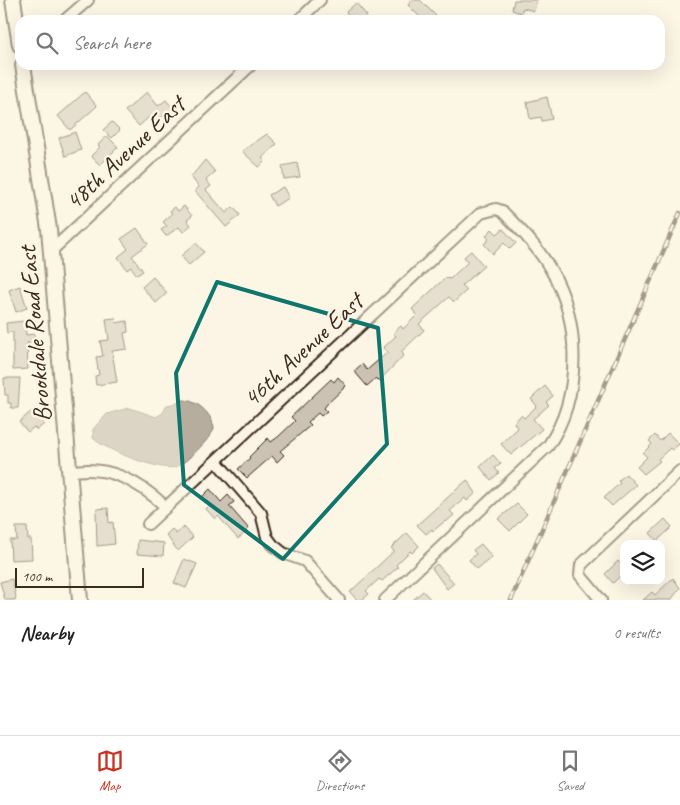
<!DOCTYPE html>
<style>
:root{--surface:#fff;--page:#f2f2f2;--text:#222;--muted:#767676;--line:#e0e0e0;--accent:#c8321e}
body{margin:0;font-family:Caveat,sans-serif;background:var(--page);color:var(--text)}
.controls{position:absolute;right:15px;bottom:15px;display:grid;overflow:hidden;border-radius:10px;box-shadow:0 5px 20px #0002}
.controls button{width:45px;height:45px;display:grid;place-items:center;padding:0;border:0;border-bottom:1px solid var(--line);background:var(--surface);color:var(--text);font:25px sans-serif}
.scale{position:absolute;left:15px;bottom:12px;width:129px;box-sizing:border-box;padding-left:5px;border:2px solid #3b2a1e;border-top:0;font-size:14px;line-height:18px;white-space:nowrap;color:#3b2a1e;-webkit-text-stroke:4px #fcf5e5;paint-order:stroke}
.list{margin:0;padding:0;list-style:none}
h2{display:flex;justify-content:space-between;align-items:center;height:65px;margin:0;padding:0 20px;font-size:21px}
h2 small{font-size:16px;font-weight:400;color:var(--muted)}
.icon{flex:none;width:28px;height:28px;fill:none;stroke:currentColor;stroke-width:2;stroke-linecap:round;stroke-linejoin:round}
.map{position:relative;flex:none;width:680px;height:600px;overflow:hidden}
.search{position:absolute;background:var(--surface);box-shadow:0 5px 20px #0002;left:15px;right:15px;top:15px;height:55px;display:flex;align-items:center;gap:12px;box-sizing:border-box;padding:0 18px;border-radius:15px;color:var(--muted);font-size:19px}
.sheet{height:135px;background:var(--surface)}
nav{display:flex;justify-content:space-around;align-items:center;box-sizing:border-box;height:70px;border-top:1px solid var(--line);background:var(--surface);font-size:14px;color:var(--muted)}
nav a{display:grid;justify-items:center;gap:2px}
nav .on{color:var(--accent)}
.map>svg:first-child{display:block}
</style>
<div class="map">
<svg width="680" height="600" viewBox="0 0 680 600">
<rect width="100%" height="100%" fill="#fcf5e5"/>
<filter id="ink" filterUnits="userSpaceOnUse"><feTurbulence type="fractalNoise" baseFrequency=".02" numOctaves="2"/><feDisplacementMap in="SourceGraphic" scale="10" xChannelSelector="R" yChannelSelector="G"/><feConvolveMatrix kernelMatrix="1 2 1 2 8 2 1 2 1" color-interpolation-filters="sRGB"/></filter>
<g filter="url(#ink)">
<path fill="#b7ad9e" stroke="#85796b" d="M 181,400 C 196,399 213,414 214,429 C 210,439 186,463 176,467 C 161,472 103,449 93,438 L 93,429 L 107,414 L 125,409 L 130,408 L 156,417 L 163,413 L 167,405 L 177,403 Z"/>
<path fill="#ccc2b3" stroke="#3b2a1e" d="M 412,0 L 420,0 L 436,16 L 433,20 L 423,20 L 408,5 Z
M 514,0 L 537,0 L 534,11 L 523,8 L 521,13 L 512,10 Z
M 356,3 L 367,16 L 363,20 L 353,20 L 346,12 Z
M 85,92 L 97,106 L 70,130 L 58,116 Z
M 147,92 L 158,106 L 166,100 L 173,108 L 155,123 L 150,116 L 139,126 L 125,111 Z
M 547,97 L 552,119 L 542,121 L 541,117 L 530,119 L 527,102 Z
M 112,122 L 120,130 L 112,138 L 103,130 Z
M 75,132 L 81,150 L 65,156 L 59,138 Z
M 267,134 L 277,144 L 262,158 L 265,161 L 259,167 L 242,151 Z
M 107,136 L 118,147 L 100,165 L 91,156 L 100,147 L 98,145 Z
M 205,160 L 215,172 L 206,180 L 211,186 L 206,190 L 226,213 L 233,207 L 240,215 L 226,227 L 195,191 L 199,187 L 191,177 Z
M 297,163 L 300,177 L 284,179 L 282,166 Z
M 283,187 L 289,198 L 275,206 L 269,195 Z
M 184,206 L 192,216 L 187,220 L 191,225 L 183,232 L 179,227 L 166,236 L 161,230 L 167,226 L 163,222 L 172,214 L 170,211 L 175,207 L 178,211 Z
M 137,228 L 148,244 L 132,256 L 143,271 L 137,275 L 131,267 L 127,270 L 118,257 L 128,249 L 121,239 Z
M 492,229 L 497,234 L 503,229 L 516,243 L 510,249 L 504,243 L 493,254 L 484,244 L 489,239 L 486,236 Z
M 196,243 L 204,252 L 189,265 L 181,256 Z
M 471,251 L 484,266 L 462,285 L 467,290 L 454,302 L 449,297 L 419,324 L 424,330 L 401,352 L 404,355 L 379,381 L 376,378 L 367,386 L 354,371 L 362,364 L 367,370 L 388,352 L 383,348 L 396,336 L 393,333 L 401,326 L 403,329 L 417,315 L 412,309 L 445,278 L 450,279 L 468,262 L 464,257 Z
M 153,277 L 167,293 L 156,303 L 142,287 Z
M 20,286 L 27,308 L 16,312 L 9,290 Z
M 115,318 L 116,323 L 127,321 L 128,332 L 124,333 L 127,349 L 112,351 L 117,382 L 96,385 L 95,376 L 99,375 L 96,357 L 103,356 L 100,341 L 109,340 L 106,319 Z
M 25,321 L 26,335 L 34,334 L 35,343 L 27,343 L 28,369 L 13,370 L 13,332 L 7,333 L 6,323 Z
M 338,377 L 346,386 L 327,404 L 324,408 L 327,411 L 321,416 L 318,413 L 308,422 L 311,425 L 280,451 L 284,455 L 277,462 L 272,456 L 247,478 L 238,469 L 250,458 L 249,457 L 268,438 L 271,442 L 278,437 L 295,421 L 291,417 L 331,379 L 334,382 Z
M 4,378 L 20,378 L 18,408 L 11,408 L 11,403 L 8,403 L 8,395 L 5,395 Z
M 545,386 L 553,396 L 546,402 L 549,405 L 533,419 L 542,429 L 511,455 L 501,444 L 518,428 L 514,423 L 521,415 L 524,418 L 537,406 L 531,399 Z
M 32,411 L 44,424 L 37,430 L 34,427 L 28,432 L 19,422 Z
M 668,433 L 679,444 L 672,450 L 670,448 L 658,459 L 660,461 L 644,474 L 637,467 L 647,457 L 643,453 L 652,444 L 649,441 L 655,435 L 660,441 Z
M 493,455 L 501,464 L 495,468 L 499,473 L 491,480 L 480,467 Z
M 626,474 L 636,485 L 612,506 L 604,498 L 620,483 L 618,481 Z
M 467,480 L 476,493 L 467,501 L 465,498 L 450,511 L 454,515 L 446,522 L 445,521 L 433,531 L 432,529 L 426,534 L 417,525 Z
M 210,489 L 221,502 L 228,495 L 234,502 L 229,506 L 249,529 L 238,539 L 218,516 L 215,519 L 206,509 L 209,506 L 201,498 Z
M 517,504 L 527,514 L 510,531 L 498,519 Z
M 108,508 L 109,523 L 113,522 L 115,544 L 97,546 L 96,512 L 97,509 Z
M 665,519 L 672,527 L 657,541 L 650,533 Z
M 16,527 L 27,527 L 28,539 L 31,539 L 32,559 L 11,560 L 10,540 L 17,540 Z
M 184,527 L 193,537 L 178,551 L 166,535 L 172,529 L 176,534 Z
M 407,533 L 419,546 L 412,553 L 410,551 L 396,565 L 398,567 L 382,581 L 379,579 L 366,591 L 369,594 L 362,600 L 357,600 L 350,592 L 394,551 L 391,548 Z
M 138,540 L 164,543 L 163,556 L 137,554 Z
M 481,544 L 492,557 L 477,569 L 469,560 L 476,554 L 473,550 Z
M 184,559 L 197,564 L 186,588 L 174,583 Z
M 618,561 L 624,567 L 624,572 L 613,583 L 605,574 Z
M 437,564 L 454,583 L 447,589 L 432,568 Z
M 673,578 L 680,588 L 671,600 L 643,600 L 652,592 L 655,595 Z
M 12,579 L 16,597 L 15,600 L 5,600 L 0,582 Z
M 423,591 L 431,600 L 413,600 Z"/>
<g fill="none" stroke-linecap="round" stroke-linejoin="round">
<defs>
<path id="minor" d="M 65,20 L 88,0
M 299,20 L 320,0
M 51,251 L 251,65
M 216,461 L 261,513 L 267,537 L 273,545 L 283,553 L 305,561 L 339,600
M 69,472 C 108,464 138,481 166,507
M 148,524 L 481,213 L 496,209 L 502,211 C 520,229 538,247 551,270 C 581,321 582,397 548,446 L 385,600
M 601,600 L 580,575 L 581,565 L 680,471"/>
<path id="major" d="M 13,0 L 20,45
M 23,65 L 49,229 L 80,600"/>
</defs>
<use href="#minor" stroke="#3b2a1e" stroke-width="14"/>
<use href="#major" stroke="#3b2a1e" stroke-width="18"/>
<use href="#minor" stroke="#fcf5e5" stroke-width="10"/>
<use href="#major" stroke="#fcf5e5" stroke-width="14"/>
<defs>
<path id="rail" d="M 511,600 L 680,213"/>
</defs>
<use href="#rail" stroke="#3b2a1e" stroke-width="4.5"/>
<use href="#rail" stroke="#fcf5e5" stroke-width="2.5" stroke-dasharray="8" stroke-linecap="butt"/>
</g>
</g>
<path d="M0 0H680V600H0ZM 217,282 L 378,328 L 387,444 L 283,559 L 184,485 L 176,373 Z" fill="#fcf5e5" fill-opacity=".55" fill-rule="evenodd"/>
<path fill="none" stroke="#0f766e" stroke-width="4" stroke-linejoin="round" d="M 217,282 L 378,328 L 387,444 L 283,559 L 184,485 L 176,373 Z"/>
<g text-anchor="middle" dominant-baseline="central" stroke-width="5" stroke-linejoin="round" paint-order="stroke">
<g font-size="25" fill="#3b2a1e" stroke="#fcf5e5">
<text transform="translate(125 153) rotate(-43)">48th Avenue East</text>
<text transform="translate(35 334) rotate(-95)">Brookdale Road East</text>
<text transform="translate(303 350) rotate(-43)">46th Avenue East</text>
</g>
</g>
</svg>
<div class="controls">
<button><svg class="icon" aria-label="layers" viewBox="0 0 24 24"><path d="M12 4l9 5-9 5-9-5zM3 14l9 5 9-5"/></svg></button>
</div>
<div class="scale">100 m</div>
<div class="search"><svg class="icon" aria-label="search" viewBox="0 0 24 24"><circle cx="10" cy="10" r="6"/><path d="M15 15l6 6"/></svg>Search here</div>
</div>
<section class="sheet">
<h2>Nearby<small>0 results</small></h2>
<ul class="list">
</ul>
</section>
<nav>
<a class="on"><svg class="icon" aria-label="map" viewBox="0 0 24 24"><path d="M3 6l6-2 6 2 6-2v14l-6 2-6-2-6 2zM9 4v14M15 6v14"/></svg>Map</a>
<a><svg class="icon" aria-label="directions" viewBox="0 0 24 24"><path d="M12 3l9 9-9 9-9-9zM9 14v-3h6M13 9l2 2-2 2"/></svg>Directions</a>
<a><svg class="icon" aria-label="saved" viewBox="0 0 24 24"><path d="M7 4h10v16l-5-4-5 4z"/></svg>Saved</a>
</nav>
